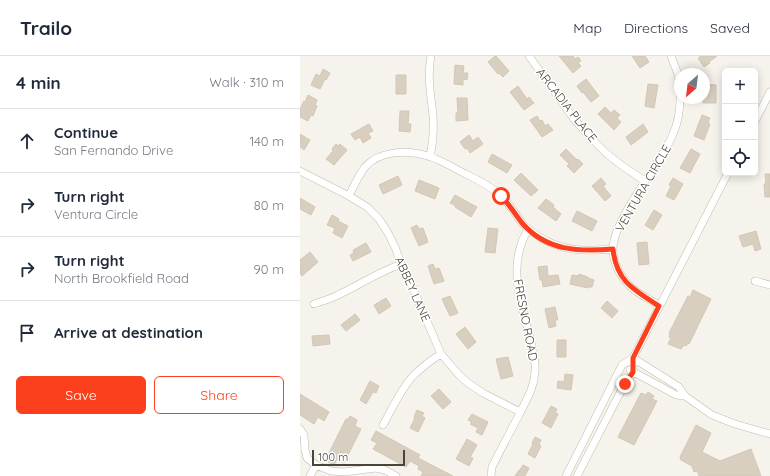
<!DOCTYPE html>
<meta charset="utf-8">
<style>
:root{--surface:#fff;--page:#f6f6f7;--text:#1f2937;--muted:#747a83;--line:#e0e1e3;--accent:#fc3f1d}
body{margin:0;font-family:Quicksand,sans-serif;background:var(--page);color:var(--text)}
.controls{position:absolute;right:12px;top:12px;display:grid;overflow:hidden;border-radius:6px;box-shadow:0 2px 10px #0003}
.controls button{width:36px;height:36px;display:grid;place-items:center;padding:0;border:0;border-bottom:1px solid var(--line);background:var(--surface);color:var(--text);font:20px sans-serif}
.compass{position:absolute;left:374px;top:12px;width:36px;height:36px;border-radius:50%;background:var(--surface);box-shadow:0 2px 10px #0003;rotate:208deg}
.scale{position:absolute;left:12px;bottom:10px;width:93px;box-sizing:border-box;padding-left:4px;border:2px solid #4b4439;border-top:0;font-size:11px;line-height:14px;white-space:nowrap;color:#4b4439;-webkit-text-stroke:3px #fff;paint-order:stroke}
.stop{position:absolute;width:12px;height:12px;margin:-9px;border:3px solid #fc3f1d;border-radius:50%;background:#fff}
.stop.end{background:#fc3f1d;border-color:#fff;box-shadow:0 1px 4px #0008}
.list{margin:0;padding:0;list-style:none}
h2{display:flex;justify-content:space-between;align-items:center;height:52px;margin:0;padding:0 16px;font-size:17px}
h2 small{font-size:13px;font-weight:400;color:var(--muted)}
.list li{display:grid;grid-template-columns:26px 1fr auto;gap:12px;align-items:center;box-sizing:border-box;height:64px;padding:0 16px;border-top:1px solid var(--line)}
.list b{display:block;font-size:15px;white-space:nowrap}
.list p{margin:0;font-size:13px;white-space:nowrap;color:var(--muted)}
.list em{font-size:13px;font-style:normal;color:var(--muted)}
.actions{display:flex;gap:8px;padding:12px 16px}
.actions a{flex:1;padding:9px 0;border:1px solid var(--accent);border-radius:6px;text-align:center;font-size:14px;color:var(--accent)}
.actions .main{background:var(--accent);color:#fff}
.icon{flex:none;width:22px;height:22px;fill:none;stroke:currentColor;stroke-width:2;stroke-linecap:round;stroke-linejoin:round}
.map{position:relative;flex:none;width:470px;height:420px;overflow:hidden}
header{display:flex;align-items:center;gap:24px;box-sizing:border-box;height:56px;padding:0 20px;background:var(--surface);border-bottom:1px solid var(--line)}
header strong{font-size:19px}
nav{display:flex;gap:22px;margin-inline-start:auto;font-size:14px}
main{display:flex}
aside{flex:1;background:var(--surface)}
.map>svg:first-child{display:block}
</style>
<header>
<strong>Trailo</strong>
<nav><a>Map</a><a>Directions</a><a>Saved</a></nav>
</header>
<main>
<aside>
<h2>4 min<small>Walk · 310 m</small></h2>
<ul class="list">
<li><svg class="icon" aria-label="ahead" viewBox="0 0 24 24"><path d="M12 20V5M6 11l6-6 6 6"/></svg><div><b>Continue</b><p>San Fernando Drive</p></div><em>140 m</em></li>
<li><svg class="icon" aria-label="right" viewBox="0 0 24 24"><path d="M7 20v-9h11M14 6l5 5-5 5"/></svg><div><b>Turn right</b><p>Ventura Circle</p></div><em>80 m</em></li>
<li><svg class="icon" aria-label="right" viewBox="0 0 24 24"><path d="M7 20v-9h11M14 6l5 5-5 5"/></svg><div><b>Turn right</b><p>North Brookfield Road</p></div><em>90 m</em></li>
<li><svg class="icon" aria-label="arrive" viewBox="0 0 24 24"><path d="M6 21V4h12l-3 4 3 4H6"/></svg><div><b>Arrive at destination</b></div></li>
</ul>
<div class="actions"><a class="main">Save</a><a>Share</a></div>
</aside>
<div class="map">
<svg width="470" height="420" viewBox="0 0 470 420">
<rect width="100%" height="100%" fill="#f6f3ec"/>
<path fill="#d8cfc1" stroke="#d3c7b4" d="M 195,0 L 196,0 L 209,15 L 203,21 L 199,17 L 198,18 L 188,6 Z
M 259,0 L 273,0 L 275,3 L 278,1 L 281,5 L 278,7 L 281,10 L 273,17 Z
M 332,0 L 345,0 L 349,6 L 340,12 Z
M 401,0 L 417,0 L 409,6 L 410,7 L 404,11 L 398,2 Z
M 155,9 L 164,10 L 163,17 L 168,17 L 167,24 L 163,23 L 163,29 L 154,28 Z
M 23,13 L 30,17 L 26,24 L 25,23 L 20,33 L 11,29 L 16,18 L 20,20 Z
M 96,19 L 106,19 L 106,38 L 96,38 Z
M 286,23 L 299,40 L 291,46 L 283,36 L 282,37 L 277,30 Z
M 348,28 L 358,29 L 354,52 L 345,50 Z
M 404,28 L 416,29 L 416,47 L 403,47 Z
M 218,30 L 227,43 L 229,41 L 234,47 L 224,54 L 210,36 Z
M 8,39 L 17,44 L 15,49 L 17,50 L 13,60 L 11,59 L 8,65 L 0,61 L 0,53 L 4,45 L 5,46 Z
M 157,42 L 167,42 L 168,64 L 156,65 L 156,57 L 158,57 Z
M 305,51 L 311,57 L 314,54 L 320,59 L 317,62 L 321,66 L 314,74 L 298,58 Z
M 100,55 L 109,55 L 108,68 L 111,68 L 110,76 L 99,75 Z
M 402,59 L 410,62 L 408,67 L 410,68 L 404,84 L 394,80 Z
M 237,60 L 240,65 L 242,64 L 245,70 L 248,68 L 253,74 L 242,81 L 230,64 Z
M 69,68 L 73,75 L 68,77 L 71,82 L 63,87 L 60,81 L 55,84 L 51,78 Z
M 343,68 L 348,76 L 331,89 L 326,81 Z
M 0,78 L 10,84 L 4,94 L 0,91 Z
M 169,79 L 173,85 L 178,81 L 183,88 L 170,97 L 167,92 L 165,93 L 160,86 Z
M 36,88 L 38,90 L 40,88 L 47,94 L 34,109 L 26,103 L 33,95 L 32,93 Z
M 266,93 L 277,104 L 278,103 L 283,108 L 274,117 L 267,110 L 269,108 L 260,99 Z
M 391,93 L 400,98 L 390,117 L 380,112 Z
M 192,98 L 212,109 L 207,117 L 188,106 Z
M 221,117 L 238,134 L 231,140 L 214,124 Z
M 465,118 L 470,118 L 470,141 L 465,141 L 464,128 L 466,128 Z
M 98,120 L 102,129 L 83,138 L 79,129 Z
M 301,122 L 306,128 L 303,130 L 311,140 L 305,145 L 292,130 Z
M 373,122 L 383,128 L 374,144 L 366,140 L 371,130 L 369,129 Z
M 119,124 L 139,132 L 135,143 L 115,135 Z
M 155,139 L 177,151 L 171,161 L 155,151 L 156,150 L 150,147 Z
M 0,142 L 15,151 L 11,159 L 0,153 Z
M 246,143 L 254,149 L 253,151 L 261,158 L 256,165 L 238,152 Z
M 354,154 L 362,159 L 353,174 L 345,169 Z
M 277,155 L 297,165 L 292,175 L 272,165 Z
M 32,159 L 39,163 L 38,165 L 48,170 L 42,182 L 33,177 L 35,172 L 27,169 Z
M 117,169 L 119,173 L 123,172 L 128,186 L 119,190 L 111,172 Z
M 188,172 L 198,173 L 195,197 L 185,196 Z
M 456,175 L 461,193 L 455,195 L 453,188 L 443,191 L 439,180 Z
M 347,186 L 349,208 L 339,209 L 337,187 Z
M 66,187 L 71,196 L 53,205 L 50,199 L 54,197 L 53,194 Z
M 10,196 L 18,206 L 2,220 L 0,217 L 0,204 Z
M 133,208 L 135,213 L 139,212 L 144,225 L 134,228 L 128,210 Z
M 247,210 L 248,220 L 258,219 L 260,228 L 243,231 L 242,224 L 240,224 L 238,211 Z
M 279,218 L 288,221 L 288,222 L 294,224 L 292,231 L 288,231 L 288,232 L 270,228 L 272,219 L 279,220 Z
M 393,234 L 411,243 L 389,288 L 388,287 L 386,290 L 384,289 L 381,293 L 368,288 L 371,282 L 369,281 L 370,278 L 369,277 L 388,240 L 390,241 Z
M 150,240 L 158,257 L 150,260 L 142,243 Z
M 86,242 L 91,250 L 79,258 L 74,249 Z
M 307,245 L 318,255 L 312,262 L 301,252 Z
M 255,251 L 258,264 L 255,264 L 256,270 L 249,272 L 245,253 Z
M 55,258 L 60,264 L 46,275 L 41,269 Z
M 165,271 L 176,286 L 168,293 L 156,278 Z
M 29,279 L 30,288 L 13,290 L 12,280 Z
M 257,284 L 266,284 L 266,301 L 257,301 Z
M 208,301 L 213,320 L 201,323 L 196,303 Z
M 265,318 L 273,319 L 271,334 L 257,332 L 258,325 L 264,326 Z
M 70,325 L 79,330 L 76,337 L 73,336 L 66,348 L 60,344 Z
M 139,333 L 151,346 L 143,353 L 131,340 Z
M 348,336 L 354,340 L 352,343 L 357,345 L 334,389 L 318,381 L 341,337 L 346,339 Z
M 0,338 L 29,356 L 24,365 L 18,361 L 14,368 L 0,359 Z
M 251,350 L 257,353 L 255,357 L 258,358 L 251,372 L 242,367 Z
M 117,354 L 124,357 L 122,360 L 125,362 L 118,376 L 110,372 L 115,362 L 114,361 Z
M 172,358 L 188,366 L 182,379 L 176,376 L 178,372 L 170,368 L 172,366 L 168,364 Z
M 50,360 L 57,364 L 55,370 L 61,373 L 44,407 L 37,403 L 34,409 L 27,405 L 29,402 L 27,401 L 46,363 L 48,363 Z
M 396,369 L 411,377 L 402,396 L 420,405 L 451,393 L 461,420 L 399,420 L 397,415 L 394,416 L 392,410 L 381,404 L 380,401 Z
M 76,375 L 120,399 L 118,402 L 153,420 L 121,420 L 123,416 L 118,413 L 119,410 L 110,405 L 106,411 L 73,393 L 77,387 L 71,384 Z
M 235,381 L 241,384 L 239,388 L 241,390 L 235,402 L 228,398 L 233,388 L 232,387 Z
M 167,383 L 177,389 L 170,401 L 173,402 L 169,410 L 156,403 Z
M 223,409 L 229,412 L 225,420 L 215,420 L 219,414 L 220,414 Z"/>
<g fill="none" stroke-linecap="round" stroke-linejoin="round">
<defs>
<path id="minor" d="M 229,0 L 274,63 L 290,81 L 306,97 L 321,109 L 345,125
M 371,0 L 378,18 L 380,33
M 455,65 L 470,36
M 130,101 C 133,87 134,73 133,60 C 131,40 127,20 131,0
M 0,115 L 49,140 L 67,151 L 79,163 L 88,177 L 95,191 L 101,208 L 108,221 L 141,298 L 160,320 L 168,327 L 183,337 L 220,356
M 49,140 C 54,130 58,120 65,111 C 80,94 108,94 128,100 C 138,103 147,108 156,113 C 171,121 187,127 200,139 C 209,147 215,158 223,168 C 229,174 237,180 245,184 C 266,196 289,195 313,193
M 455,225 L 470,229
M 14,248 C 22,245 31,243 38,239 C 59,229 79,216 101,208
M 359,249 C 349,243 337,238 329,229 C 318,218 310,201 314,185 C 316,173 323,162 329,151 C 337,137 346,124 355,110 C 361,100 369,89 373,78 C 378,67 380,54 380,42
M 333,302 L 379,331 L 385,340 L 412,359 L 435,368 L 470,378
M 330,314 L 376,339 L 385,340
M 83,369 C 92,353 100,335 112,321 C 121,312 131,304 141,298
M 0,373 L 4,379 L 5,394 L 7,402 L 16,409 L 31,415 L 44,416 L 76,412 L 85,414 L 96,420
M 10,420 L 16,409
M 191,420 L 192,411 C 201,393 210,376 219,359 C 226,344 234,333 235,316 C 236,309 234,302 233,295 C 227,262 211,229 219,196 C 221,188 223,180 229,173
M 266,420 L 322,309 L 333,302
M 277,420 L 320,337 L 333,316 L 333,302 L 428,117"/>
</defs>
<use href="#minor" stroke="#c2bbae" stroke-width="8"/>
<use href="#minor" stroke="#fff" stroke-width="7"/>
</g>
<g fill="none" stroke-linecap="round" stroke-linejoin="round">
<path stroke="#fc3f1d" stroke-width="5" d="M 201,140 C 209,148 215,158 222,167 C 246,195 279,196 313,193 C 316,225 334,234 359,250 L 333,302 L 333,316 L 325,328"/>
</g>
<g text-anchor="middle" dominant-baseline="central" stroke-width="3" stroke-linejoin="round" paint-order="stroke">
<g font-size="12" fill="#4b4439" stroke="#fff">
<text transform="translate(267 49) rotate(52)">ARCADIA PLACE</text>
<text transform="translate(343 132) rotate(-60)">VENTURA CIRCLE</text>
<text transform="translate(113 233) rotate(66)">ABBEY LANE</text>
<text transform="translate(226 264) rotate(79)">FRESNO ROAD</text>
</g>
</g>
</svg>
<div class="controls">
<button>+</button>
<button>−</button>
<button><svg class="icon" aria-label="locate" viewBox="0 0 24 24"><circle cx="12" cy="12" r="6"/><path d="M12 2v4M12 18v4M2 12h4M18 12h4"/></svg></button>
</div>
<svg class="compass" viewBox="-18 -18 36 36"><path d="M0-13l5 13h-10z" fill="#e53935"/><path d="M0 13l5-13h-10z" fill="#747a83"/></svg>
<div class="scale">100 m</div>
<div class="stop" style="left:201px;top:140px"></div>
<div class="stop end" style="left:325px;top:328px"></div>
</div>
</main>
